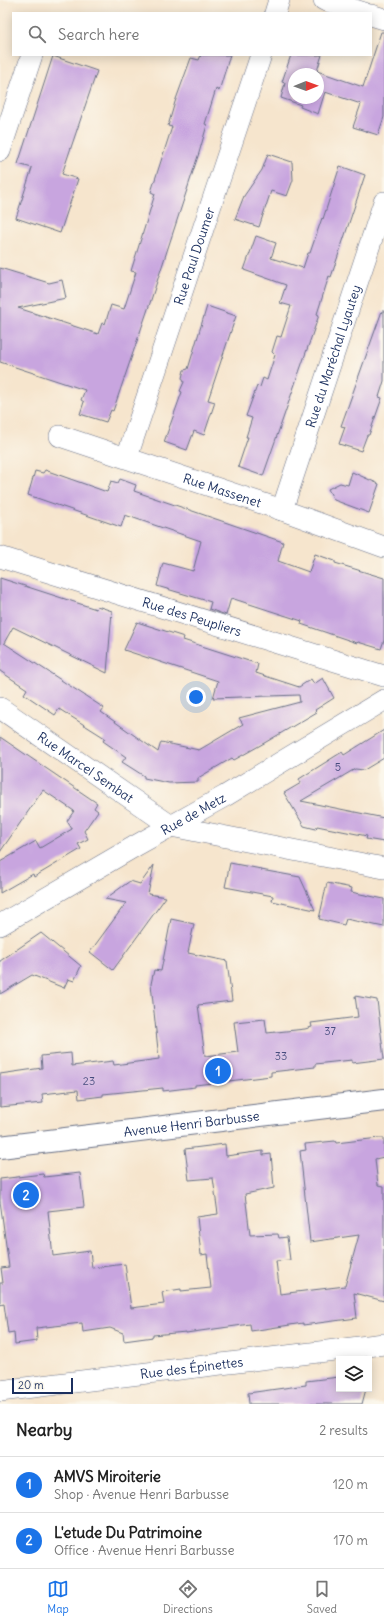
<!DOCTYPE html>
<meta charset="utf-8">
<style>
:root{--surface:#fff;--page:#f2f2f2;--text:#222;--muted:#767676;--line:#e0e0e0;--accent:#1a73e8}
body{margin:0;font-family:Delius,sans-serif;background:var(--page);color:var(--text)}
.controls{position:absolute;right:12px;bottom:12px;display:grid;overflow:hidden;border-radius:0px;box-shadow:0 2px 10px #0003}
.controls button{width:36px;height:36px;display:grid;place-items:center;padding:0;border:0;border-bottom:1px solid var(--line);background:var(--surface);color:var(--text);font:20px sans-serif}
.compass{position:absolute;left:288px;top:68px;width:36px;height:36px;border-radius:50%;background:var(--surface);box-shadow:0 2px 10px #0003;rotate:89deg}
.scale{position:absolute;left:12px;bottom:10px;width:61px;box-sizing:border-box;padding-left:4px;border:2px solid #1b2f5e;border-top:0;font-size:11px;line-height:14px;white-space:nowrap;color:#1b2f5e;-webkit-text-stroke:3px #fbf7ec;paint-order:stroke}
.you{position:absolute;left:196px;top:697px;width:14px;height:14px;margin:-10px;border:3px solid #fff;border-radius:50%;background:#1a73e8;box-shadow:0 0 0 6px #1a73e833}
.badge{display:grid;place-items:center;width:26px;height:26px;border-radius:50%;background:var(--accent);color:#fff;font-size:13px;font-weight:700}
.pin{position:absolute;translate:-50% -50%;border:2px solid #fff;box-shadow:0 1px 4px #0006}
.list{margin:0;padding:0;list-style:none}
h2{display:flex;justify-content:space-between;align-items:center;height:52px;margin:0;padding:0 16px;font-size:17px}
h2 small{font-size:13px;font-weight:400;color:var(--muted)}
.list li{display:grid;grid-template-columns:26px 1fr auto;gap:12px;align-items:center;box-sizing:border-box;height:56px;padding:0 16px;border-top:1px solid var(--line)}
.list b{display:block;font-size:15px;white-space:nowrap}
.list p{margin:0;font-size:13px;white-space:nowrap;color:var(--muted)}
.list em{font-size:13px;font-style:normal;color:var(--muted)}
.icon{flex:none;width:22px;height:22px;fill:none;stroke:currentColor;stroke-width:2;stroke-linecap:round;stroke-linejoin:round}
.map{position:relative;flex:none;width:384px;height:1404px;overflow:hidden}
.search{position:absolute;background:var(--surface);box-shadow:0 2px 10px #0003;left:12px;right:12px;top:12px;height:44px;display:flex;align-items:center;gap:10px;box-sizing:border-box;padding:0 14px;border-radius:0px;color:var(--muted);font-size:15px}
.sheet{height:164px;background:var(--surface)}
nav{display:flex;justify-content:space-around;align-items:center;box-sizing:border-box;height:56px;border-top:1px solid var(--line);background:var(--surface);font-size:11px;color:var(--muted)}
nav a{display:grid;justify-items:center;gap:2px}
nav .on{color:var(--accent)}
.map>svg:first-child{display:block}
</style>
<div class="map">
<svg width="384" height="1404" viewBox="0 0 384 1404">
<rect width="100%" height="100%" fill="#fbf7ec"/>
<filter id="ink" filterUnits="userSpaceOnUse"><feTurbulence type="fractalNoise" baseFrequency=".025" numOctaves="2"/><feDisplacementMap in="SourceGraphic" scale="8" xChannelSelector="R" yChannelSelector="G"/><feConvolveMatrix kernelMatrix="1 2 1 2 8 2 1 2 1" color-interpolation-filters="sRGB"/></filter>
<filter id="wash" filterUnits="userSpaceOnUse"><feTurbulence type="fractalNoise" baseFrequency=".012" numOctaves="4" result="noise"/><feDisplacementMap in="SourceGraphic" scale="16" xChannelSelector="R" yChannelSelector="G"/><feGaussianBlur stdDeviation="0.9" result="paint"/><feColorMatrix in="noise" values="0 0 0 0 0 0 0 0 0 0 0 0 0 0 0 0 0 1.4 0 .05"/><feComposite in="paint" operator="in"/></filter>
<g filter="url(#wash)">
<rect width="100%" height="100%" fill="#f6e5cd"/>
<g id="blocks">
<path fill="#c8a5df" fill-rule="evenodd" d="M 381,32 L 384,32 L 384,117 L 378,135 L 353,127 L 361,104 L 325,92 L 318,114 L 300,107 L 301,105 L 281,98 L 285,83 L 282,82 L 291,55 L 322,55 L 317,71 L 363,87 ZM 294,74 L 318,74 L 318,98 L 294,98 Z
M 201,55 L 230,55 L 219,91 L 216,89 L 205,124 L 207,125 L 199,153 L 149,306 L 113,411 L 111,410 L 106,422 L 80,414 L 84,402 L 81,400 L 85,390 L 0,362 L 0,268 L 49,283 L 62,280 L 66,298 L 18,308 L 98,334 L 102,323 L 105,324 L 111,305 L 124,309 L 136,272 L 131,271 L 155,194 L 151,192 L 172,127 L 168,126 L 175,102 L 191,58 L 199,60 Z
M 53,56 L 97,71 L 62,174 L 78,179 L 60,233 L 16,218 L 32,168 L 18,164 Z
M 268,154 L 292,162 L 293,180 L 287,196 L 271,191 L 259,227 L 235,219 L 244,196 L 262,170 Z
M 340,166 L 365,175 L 331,277 L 329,276 L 317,314 L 319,315 L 263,476 L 238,467 L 248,437 L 246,437 L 252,418 L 246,416 L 257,386 L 260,387 L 263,378 L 267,380 L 275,355 L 272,352 L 277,336 L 281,337 L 291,306 L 280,303 L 286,285 L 244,270 L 256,236 L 276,243 L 271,258 L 303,268 L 308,253 L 310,253 L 322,218 L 323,219 Z
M 207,306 L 236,316 L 208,400 L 215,402 L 204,435 L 194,431 L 187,450 L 164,442 L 182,392 L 180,391 L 184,382 L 182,378 L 184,370 L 188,369 Z
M 382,311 L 384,311 L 384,381 L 379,397 L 382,398 L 369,435 L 367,435 L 361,451 L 339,444 L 345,427 L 341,426 Z
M 45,470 L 107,492 L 111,481 L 118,483 L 120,479 L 136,485 L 134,491 L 283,542 L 278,561 L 309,572 L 315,554 L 335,561 L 335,563 L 384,578 L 384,640 L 381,649 L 358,642 L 357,643 L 301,624 L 302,621 L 231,598 L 226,615 L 209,609 L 211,602 L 157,586 L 163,563 L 193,571 L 201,541 L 125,515 L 121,527 L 28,495 L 35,471 L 43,473 Z
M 352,472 L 379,484 L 369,513 L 334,500 L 328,489 L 340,483 L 348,485 Z
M 0,578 L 96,609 L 97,606 L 112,611 L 107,673 L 13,627 L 4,643 L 104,708 L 101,712 L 158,752 L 161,742 L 199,750 L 243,724 L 239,718 L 300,702 L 299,695 L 213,698 L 218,681 L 124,650 L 137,622 L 184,637 L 183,640 L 258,664 L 256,673 L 299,687 L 311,679 L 314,684 L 323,678 L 334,698 L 315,710 L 317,712 L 266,742 L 234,760 L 232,758 L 198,778 L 198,782 L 169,783 L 144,778 L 144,776 L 122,762 L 126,757 L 103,741 L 105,738 L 59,709 L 55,715 L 24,694 L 27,689 L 0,671 Z
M 384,730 L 384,758 L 364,770 L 355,769 L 301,801 L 384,818 L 384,842 L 366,839 L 367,836 L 317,826 L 316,829 L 304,826 L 284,793 L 301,783 L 299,779 L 342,752 L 344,755 Z
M 0,737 L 97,803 L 94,808 L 98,811 L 84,831 L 88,839 L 78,844 L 81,849 L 34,877 L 33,874 L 0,893 L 0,862 L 36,841 L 40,848 L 72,829 L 67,821 L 74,811 L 43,790 L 0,852 Z
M 230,863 L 261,869 L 261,870 L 300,877 L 315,910 L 272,901 L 273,896 L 225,887 Z
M 154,865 L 148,894 L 166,897 L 113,970 L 90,952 L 126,903 L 105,899 L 130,881 L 140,884 Z
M 327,883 L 352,888 L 351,892 L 384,899 L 384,927 L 346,919 L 344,925 L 319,919 Z
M 171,919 L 194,924 L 188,953 L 227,961 L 232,1001 L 198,1005 L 205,1056 L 238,1052 L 234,1022 L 265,1019 L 267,1033 L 305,1029 L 312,1027 L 311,1023 L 358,1017 L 355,996 L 377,1000 L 384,1059 L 352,1063 L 352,1060 L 315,1064 L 315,1067 L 271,1072 L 271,1076 L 195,1085 L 195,1087 L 163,1091 L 163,1088 L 103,1094 L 103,1096 L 79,1099 L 78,1090 L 42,1094 L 43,1103 L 0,1107 L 0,1074 L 42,1068 L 41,1056 L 71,1053 L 72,1066 L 113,1061 L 114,1065 L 159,1059 L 151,984 L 154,970 L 161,971 Z
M 41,933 L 81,966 L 74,981 L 68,979 L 64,988 L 32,975 L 0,994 L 0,961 Z
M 379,1138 L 384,1138 L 384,1157 L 375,1159 L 378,1185 L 384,1186 L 384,1301 L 354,1293 L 357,1318 L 303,1325 L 303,1323 L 251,1331 L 250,1324 L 186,1333 L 186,1332 L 153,1335 L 153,1337 L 124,1341 L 123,1333 L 110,1328 L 83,1332 L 82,1323 L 36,1328 L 37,1341 L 15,1344 L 14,1332 L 8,1333 L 4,1304 L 0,1305 L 0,1283 L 3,1283 L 1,1268 L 9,1267 L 0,1201 L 0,1179 L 43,1174 L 44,1177 L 80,1173 L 84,1207 L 48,1211 L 53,1256 L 90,1251 L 92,1268 L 125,1264 L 131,1308 L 164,1304 L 162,1292 L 181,1289 L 181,1291 L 211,1288 L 207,1254 L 201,1255 L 197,1217 L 218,1214 L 213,1178 L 189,1180 L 185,1149 L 225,1144 L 226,1156 L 263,1151 L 263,1155 L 271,1154 L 274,1188 L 245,1194 L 250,1235 L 278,1234 L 279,1238 L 287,1237 L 290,1260 L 276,1261 L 280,1294 L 345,1286 L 359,1235 L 310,1242 L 300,1151 L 306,1150 L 305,1144 L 335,1141 L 336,1143 Z
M 339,1377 L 339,1389 L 366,1389 L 362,1404 L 249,1404 L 248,1393 L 306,1385 L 306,1381 Z"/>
</g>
</g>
<g filter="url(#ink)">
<use href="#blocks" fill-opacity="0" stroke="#686f85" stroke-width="1"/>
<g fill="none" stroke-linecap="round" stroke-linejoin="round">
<defs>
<g id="minor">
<path d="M 324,0 L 364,13"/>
<path d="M 275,13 L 279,0"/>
<path d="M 371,15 L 384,19"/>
<path d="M 0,151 L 32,55"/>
<path id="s1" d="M 60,436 L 282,510 L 384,547"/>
<path id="s2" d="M 127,457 L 261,55"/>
<path id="s3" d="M 282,510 L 384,202"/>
<path id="s4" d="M 0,557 L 384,676"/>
<path id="s5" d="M 0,708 L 171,826 L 384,868"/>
<path id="s6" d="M 0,925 L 137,845 L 225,796 L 384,700"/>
<path id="s7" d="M 0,1391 L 384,1344"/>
</g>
<g id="major">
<path id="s8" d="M 0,1147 L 384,1100"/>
</g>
</defs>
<use href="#minor" stroke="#686f85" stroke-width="22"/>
<use href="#major" stroke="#686f85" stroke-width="24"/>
<use href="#minor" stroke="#fff" stroke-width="21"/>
<use href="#major" stroke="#fff" stroke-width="22"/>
</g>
</g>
<g text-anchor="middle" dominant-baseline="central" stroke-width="3" stroke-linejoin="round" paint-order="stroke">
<g font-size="11" fill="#464c7e">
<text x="338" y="767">5</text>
<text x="330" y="1031">37</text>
<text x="281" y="1056">33</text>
<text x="89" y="1081">23</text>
</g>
<g font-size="13" fill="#1b2f5e" stroke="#fbf7ec">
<text stroke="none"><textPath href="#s2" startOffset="212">Rue Paul Doumer</textPath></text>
<text stroke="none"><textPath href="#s3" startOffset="162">Rue du Maréchal Lyautey</textPath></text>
<text stroke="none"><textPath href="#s1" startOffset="171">Rue Massenet</textPath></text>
<text stroke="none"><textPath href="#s4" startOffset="201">Rue des Peupliers</textPath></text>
<text stroke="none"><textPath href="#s5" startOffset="104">Rue Marcel Sembat</textPath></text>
<text stroke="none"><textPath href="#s6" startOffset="223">Rue de Metz</textPath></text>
<text stroke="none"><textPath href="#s8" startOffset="193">Avenue Henri Barbusse</textPath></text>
<text stroke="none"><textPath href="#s7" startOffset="193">Rue des Épinettes</textPath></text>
</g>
</g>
</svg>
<div class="controls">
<button><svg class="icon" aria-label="layers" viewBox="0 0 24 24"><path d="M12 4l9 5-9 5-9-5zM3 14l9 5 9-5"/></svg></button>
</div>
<svg class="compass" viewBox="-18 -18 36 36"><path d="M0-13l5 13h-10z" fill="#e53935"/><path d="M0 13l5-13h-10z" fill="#767676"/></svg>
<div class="scale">20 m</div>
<div class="you"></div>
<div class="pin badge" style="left:218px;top:1071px">1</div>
<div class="pin badge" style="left:26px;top:1195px">2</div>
<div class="search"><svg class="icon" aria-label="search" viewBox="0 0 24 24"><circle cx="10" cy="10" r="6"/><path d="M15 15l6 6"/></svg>Search here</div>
</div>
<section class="sheet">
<h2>Nearby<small>2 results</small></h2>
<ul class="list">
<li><span class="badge">1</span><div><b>AMVS Miroiterie</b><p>Shop · Avenue Henri Barbusse</p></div><em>120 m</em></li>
<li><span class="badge">2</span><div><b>L'etude Du Patrimoine</b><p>Office · Avenue Henri Barbusse</p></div><em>170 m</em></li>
</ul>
</section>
<nav>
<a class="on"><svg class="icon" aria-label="map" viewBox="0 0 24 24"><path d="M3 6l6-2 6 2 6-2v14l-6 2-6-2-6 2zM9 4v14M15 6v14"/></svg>Map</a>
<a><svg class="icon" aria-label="directions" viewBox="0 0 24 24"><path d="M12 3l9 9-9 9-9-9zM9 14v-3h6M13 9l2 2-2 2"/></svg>Directions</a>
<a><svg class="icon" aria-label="saved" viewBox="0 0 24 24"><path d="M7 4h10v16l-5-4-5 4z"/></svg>Saved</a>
</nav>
